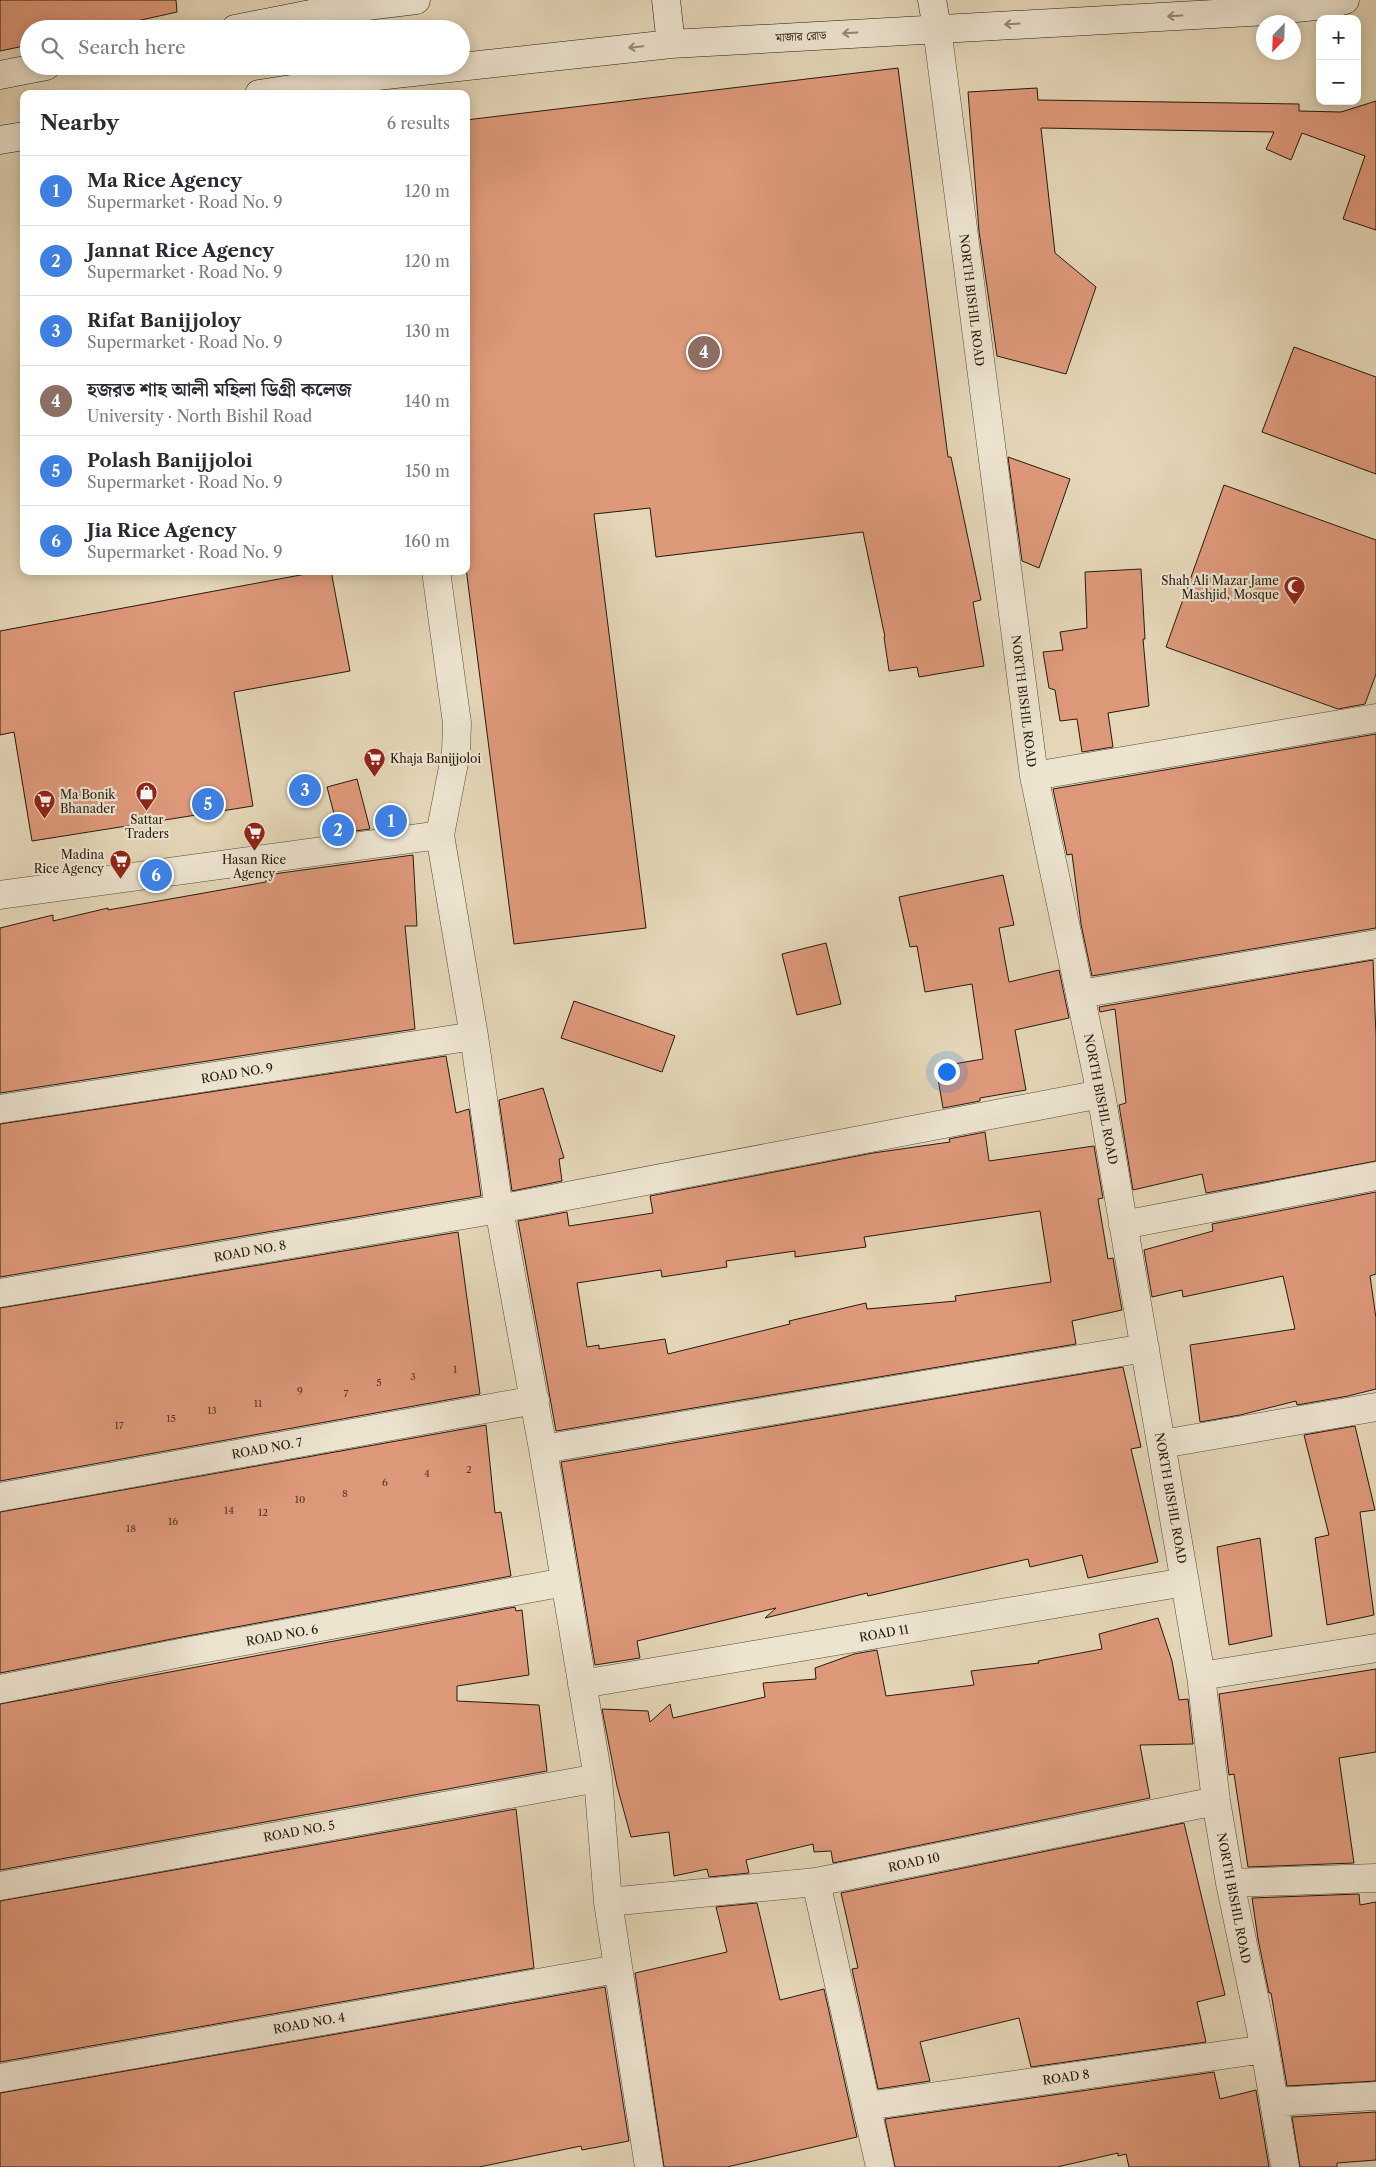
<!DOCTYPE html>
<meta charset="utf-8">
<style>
:root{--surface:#fff;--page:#f7f7f7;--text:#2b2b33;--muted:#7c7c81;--line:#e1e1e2;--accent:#b45309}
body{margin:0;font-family:"Libre Caslon Text","Noto Serif Bengali",serif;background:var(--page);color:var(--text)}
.controls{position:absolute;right:15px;top:15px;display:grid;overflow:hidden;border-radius:10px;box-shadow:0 2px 12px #0003}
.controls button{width:45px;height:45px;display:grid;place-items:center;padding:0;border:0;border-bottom:1px solid var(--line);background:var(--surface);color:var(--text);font:25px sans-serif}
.compass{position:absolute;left:1256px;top:15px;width:45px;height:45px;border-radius:50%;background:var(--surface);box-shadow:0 2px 12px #0003;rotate:203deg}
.you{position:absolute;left:946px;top:1071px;width:18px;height:18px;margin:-12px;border:4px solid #fff;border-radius:50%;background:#1a73e8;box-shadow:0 0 0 8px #1a73e833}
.badge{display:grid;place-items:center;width:32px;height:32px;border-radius:50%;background:var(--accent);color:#fff;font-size:16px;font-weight:700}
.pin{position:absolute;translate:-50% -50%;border:2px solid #fff;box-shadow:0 1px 5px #0006}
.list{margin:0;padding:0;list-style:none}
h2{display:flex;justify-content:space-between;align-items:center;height:65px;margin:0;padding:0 20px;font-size:21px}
h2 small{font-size:16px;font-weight:400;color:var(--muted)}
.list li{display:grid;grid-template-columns:32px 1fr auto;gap:15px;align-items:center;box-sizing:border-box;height:70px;padding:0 20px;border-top:1px solid var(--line)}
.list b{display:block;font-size:19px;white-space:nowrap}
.list p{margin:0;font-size:16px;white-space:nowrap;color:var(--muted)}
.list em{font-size:16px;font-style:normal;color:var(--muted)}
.icon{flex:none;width:28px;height:28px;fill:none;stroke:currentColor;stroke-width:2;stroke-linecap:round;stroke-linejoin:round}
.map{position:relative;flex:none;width:1376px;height:2167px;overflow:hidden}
.search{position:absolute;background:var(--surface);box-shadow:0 2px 12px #0003;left:20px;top:20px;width:450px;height:55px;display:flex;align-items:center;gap:12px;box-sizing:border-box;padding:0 18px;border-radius:28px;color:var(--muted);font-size:19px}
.panel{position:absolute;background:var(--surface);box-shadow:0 2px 12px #0003;left:20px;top:90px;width:450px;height:485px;border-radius:10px}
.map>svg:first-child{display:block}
</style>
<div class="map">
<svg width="1376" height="2167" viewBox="0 0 1376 2167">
<rect width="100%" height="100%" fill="#e4d6b7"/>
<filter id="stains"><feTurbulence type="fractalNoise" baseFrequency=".004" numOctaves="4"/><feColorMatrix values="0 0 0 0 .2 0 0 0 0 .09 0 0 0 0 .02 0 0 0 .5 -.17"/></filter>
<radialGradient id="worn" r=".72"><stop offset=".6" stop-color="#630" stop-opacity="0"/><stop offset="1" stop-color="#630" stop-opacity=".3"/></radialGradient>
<path fill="#de997a" stroke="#241a0f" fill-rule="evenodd" d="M 0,0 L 176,0 L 177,12 L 101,29 L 29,29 L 29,45 L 0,51 Z
M 898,68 L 948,457 L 951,457 L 981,600 L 973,602 L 984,666 L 919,677 L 917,667 L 889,671 L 884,637 L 885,637 L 863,532 L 656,557 L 650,508 L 594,514 L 646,928 L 514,944 L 466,568 L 466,120 Z
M 1037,88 L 1038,100 L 1299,104 L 1299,111 L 1341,112 L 1376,101 L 1376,230 L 1343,219 L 1365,156 L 1302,133 L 1291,160 L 1266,149 L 1274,132 L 1041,128 L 1055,253 L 1096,287 L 1066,374 L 997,356 L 979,231 L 968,92 Z
M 1294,347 L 1376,377 L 1376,474 L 1262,432 Z
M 1008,457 L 1070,479 L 1039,568 L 1022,561 Z
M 1224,485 L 1376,540 L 1376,674 L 1365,704 L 1338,709 L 1166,647 Z
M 1141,569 L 1145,639 L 1143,639 L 1149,706 L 1108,713 L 1113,747 L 1082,752 L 1077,719 L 1060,721 L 1055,690 L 1049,688 L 1043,652 L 1063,650 L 1060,632 L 1087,628 L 1085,572 Z
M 322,571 L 331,571 L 350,671 L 234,692 L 253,806 L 32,841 L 14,732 L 0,735 L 0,631 Z
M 1376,734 L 1376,928 L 1092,976 L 1081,924 L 1072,854 L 1067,855 L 1053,789 Z
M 357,779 L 370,829 L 339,833 L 327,787 Z
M 413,855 L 417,926 L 405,926 L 415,1029 L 0,1093 L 0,928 L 53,915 L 53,921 L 108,908 L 108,910 L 266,882 L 266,875 Z
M 1003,875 L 1014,925 L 999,928 L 1009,982 L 1059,970 L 1069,1018 L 1015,1030 L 1026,1090 L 980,1098 L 980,1101 L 943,1108 L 936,1067 L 983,1059 L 972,984 L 925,992 L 917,946 L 910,947 L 899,897 Z
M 826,943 L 841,1004 L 797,1015 L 782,954 Z
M 1373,960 L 1376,1036 L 1376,1161 L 1206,1193 L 1202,1174 L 1133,1190 L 1119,1105 L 1126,1103 L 1115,1009 L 1100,1012 L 1099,1007 Z
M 574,1001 L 675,1036 L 662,1072 L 561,1038 Z
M 446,1056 L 456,1113 L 469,1109 L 481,1196 L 0,1277 L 0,1124 Z
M 543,1088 L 564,1158 L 559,1159 L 562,1181 L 512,1191 L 499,1100 Z
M 985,1132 L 989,1161 L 1094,1146 L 1103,1198 L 1098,1199 L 1108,1259 L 1113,1258 L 1122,1310 L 1072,1321 L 1076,1344 L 556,1431 L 518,1221 L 567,1212 L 569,1226 L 653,1213 L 650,1196 L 873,1153 L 950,1142 L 949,1139 ZM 1040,1211 L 1051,1282 L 955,1296 L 956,1301 L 867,1309 L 866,1303 L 789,1321 L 790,1324 L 668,1354 L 665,1339 L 599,1349 L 599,1345 L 587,1347 L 577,1283 L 661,1270 L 662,1277 L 727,1267 L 726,1261 L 795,1251 L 795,1257 L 866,1247 L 864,1237 Z
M 1376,1192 L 1376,1274 L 1370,1276 L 1376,1318 L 1376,1389 L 1348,1396 L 1297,1405 L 1296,1401 L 1240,1415 L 1200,1422 L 1190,1345 L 1295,1329 L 1283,1276 L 1183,1297 L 1182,1290 L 1152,1297 L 1144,1250 L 1213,1231 L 1212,1224 Z
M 458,1232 L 480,1394 L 0,1481 L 0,1308 Z
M 1123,1367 L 1141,1447 L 1131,1449 L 1158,1562 L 1088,1578 L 1082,1555 L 1030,1567 L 1028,1559 L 868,1596 L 867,1593 L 765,1618 L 776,1608 L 637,1641 L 640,1658 L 595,1665 L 561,1462 Z
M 486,1425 L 495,1513 L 501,1512 L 511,1576 L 182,1637 L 0,1673 L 0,1512 Z
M 1355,1426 L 1375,1510 L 1360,1512 L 1374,1615 L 1327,1625 L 1315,1538 L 1329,1535 L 1304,1435 Z
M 1260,1538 L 1272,1636 L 1229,1645 L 1217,1547 Z
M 515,1607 L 516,1611 L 522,1610 L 529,1675 L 457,1686 L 457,1701 L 539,1705 L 547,1771 L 0,1870 L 0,1704 Z
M 1158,1618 L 1172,1661 L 1179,1700 L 1188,1699 L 1193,1744 L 1140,1745 L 1150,1798 L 833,1863 L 831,1851 L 814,1852 L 813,1844 L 746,1860 L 749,1873 L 709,1877 L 707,1869 L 674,1876 L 669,1832 L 631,1837 L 617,1786 L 602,1709 L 648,1711 L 650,1722 L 670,1704 L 673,1718 L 765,1697 L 763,1683 L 816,1679 L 815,1668 L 854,1654 L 877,1650 L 886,1696 L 974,1685 L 971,1671 L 1039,1663 L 1038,1661 L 1102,1649 L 1099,1634 Z
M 1376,1669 L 1376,1752 L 1339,1758 L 1354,1863 L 1248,1867 L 1234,1774 L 1229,1775 L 1219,1694 Z
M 516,1809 L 534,1968 L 0,2062 L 0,1901 Z
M 1184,1823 L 1225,1995 L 1197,2002 L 1206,2042 L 1031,2067 L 1019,2018 L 920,2042 L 930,2081 L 878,2089 L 852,1969 L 858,1968 L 841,1893 Z
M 1359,1894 L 1360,1905 L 1376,1902 L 1376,2081 L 1287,2086 L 1271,1993 L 1269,1993 L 1258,1939 L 1252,1898 Z
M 757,1903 L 780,2000 L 824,1989 L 857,2137 L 727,2167 L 664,2167 L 635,1973 L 727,1952 L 716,1907 Z
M 605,1987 L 629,2141 L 582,2150 L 581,2146 L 479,2167 L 0,2167 L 0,2093 Z
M 1214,2072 L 1220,2099 L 1256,2090 L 1269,2167 L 1129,2167 L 1126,2154 L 1118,2156 L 1118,2153 L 1057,2167 L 895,2167 L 885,2119 Z
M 1376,2112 L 1376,2160 L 1337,2163 L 1337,2167 L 1300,2167 L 1292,2117 Z"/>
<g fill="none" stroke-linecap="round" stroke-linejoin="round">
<defs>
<path id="street" d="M 937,28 L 1034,776 L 1101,1094 L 1201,1676 L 1216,1801 L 1230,1883 L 1265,2049 L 1285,2167
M 436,571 L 457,723 L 456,752 L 440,835 L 474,1036 L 499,1209 L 543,1449 L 598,1778 L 608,1902 L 649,2167
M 1034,776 L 1376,718
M 0,895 L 440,835
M 1080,994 L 1376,944
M 0,1109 L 474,1036
M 1123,1225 L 1376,1176
M 0,1293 L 499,1209 L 1101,1094
M 1162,1444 L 1376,1407
M 543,1449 L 1145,1348
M 0,1497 L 535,1400
M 1201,1676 L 1376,1648
M 582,1684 L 1185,1582
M 0,1689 L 185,1652 L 565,1582
M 816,1882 L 880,2167
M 1230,1883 L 1376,1878
M 0,1886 L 598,1778
M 608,1902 L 816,1882 L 1216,1801
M 0,2078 L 617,1969
M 1274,2102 L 1376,2096
M 867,2106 L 1265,2049"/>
<path id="secondary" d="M 666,0 L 671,44
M 932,0 L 937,28
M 235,29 L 326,11 L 416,0
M 0,75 L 46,66
M 259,94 L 368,77 L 671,44 L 1268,11 L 1326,5 L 1345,0
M 0,140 L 24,136"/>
</defs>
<use href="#street" stroke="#544939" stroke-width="29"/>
<use href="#secondary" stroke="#241a0f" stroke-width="29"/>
<use href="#street" stroke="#ede4d0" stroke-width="28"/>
<use href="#secondary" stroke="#ede4d0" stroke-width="28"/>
</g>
<defs><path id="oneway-shaft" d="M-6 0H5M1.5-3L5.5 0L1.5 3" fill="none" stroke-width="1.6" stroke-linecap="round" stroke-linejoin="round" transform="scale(1.25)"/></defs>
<g stroke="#938979">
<use href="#oneway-shaft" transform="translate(1175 16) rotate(177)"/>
<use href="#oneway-shaft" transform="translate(1012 24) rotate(177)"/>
<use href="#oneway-shaft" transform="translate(850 33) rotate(177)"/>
<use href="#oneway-shaft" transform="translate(636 47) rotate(174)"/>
</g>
<defs>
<symbol id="mosque-pin" viewBox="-11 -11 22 30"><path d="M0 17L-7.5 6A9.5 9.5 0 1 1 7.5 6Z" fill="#8f2418" stroke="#ede4d0"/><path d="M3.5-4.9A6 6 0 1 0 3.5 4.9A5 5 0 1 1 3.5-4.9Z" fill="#fff"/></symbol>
<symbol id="supermarket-pin" viewBox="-11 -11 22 30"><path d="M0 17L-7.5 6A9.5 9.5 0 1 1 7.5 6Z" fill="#8f2418" stroke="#ede4d0"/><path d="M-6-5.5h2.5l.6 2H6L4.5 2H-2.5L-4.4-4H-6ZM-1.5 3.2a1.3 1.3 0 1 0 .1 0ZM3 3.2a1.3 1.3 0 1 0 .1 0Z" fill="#fff"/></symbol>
<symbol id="shop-pin" viewBox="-11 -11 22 30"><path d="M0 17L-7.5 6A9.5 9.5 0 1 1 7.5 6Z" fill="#8f2418" stroke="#ede4d0"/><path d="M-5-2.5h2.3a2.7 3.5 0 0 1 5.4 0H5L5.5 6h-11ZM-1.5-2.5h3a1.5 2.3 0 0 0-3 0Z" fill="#fff"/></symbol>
</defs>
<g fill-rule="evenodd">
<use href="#mosque-pin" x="1282" y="574" width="25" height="34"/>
<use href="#supermarket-pin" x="362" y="746" width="25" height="34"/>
<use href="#shop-pin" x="134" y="780" width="25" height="34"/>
<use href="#supermarket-pin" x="32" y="788" width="25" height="34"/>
<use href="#supermarket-pin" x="242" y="820" width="25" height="34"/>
<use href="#supermarket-pin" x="108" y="848" width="25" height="34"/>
</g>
<g text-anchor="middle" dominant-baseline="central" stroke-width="4.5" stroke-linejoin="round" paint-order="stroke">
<g font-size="10" fill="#523a2a">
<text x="455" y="1369">1</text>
<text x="413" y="1376">3</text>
<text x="379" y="1382">5</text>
<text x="300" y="1390">9</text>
<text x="346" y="1393">7</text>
<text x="258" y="1403">11</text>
<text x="212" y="1410">13</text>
<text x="171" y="1418">15</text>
<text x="119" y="1425">17</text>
<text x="469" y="1469">2</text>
<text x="427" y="1473">4</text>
<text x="385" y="1482">6</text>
<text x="345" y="1493">8</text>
<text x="300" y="1499">10</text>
<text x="229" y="1510">14</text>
<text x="263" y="1512">12</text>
<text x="173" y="1521">16</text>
<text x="131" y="1528">18</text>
</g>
<g font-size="12" fill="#241a0f" stroke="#ede4d0">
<text transform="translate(801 36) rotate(-3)">মাজার রোড</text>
<text transform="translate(972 300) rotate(83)">NORTH BISHIL ROAD</text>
<text transform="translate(1024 701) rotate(83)">NORTH BISHIL ROAD</text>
<text transform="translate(237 1073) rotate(-9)">ROAD NO. 9</text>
<text transform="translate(1101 1099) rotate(79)">NORTH BISHIL ROAD</text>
<text transform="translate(250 1251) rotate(-10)">ROAD NO. 8</text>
<text transform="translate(267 1448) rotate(-10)">ROAD NO. 7</text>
<text transform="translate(1171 1498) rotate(80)">NORTH BISHIL ROAD</text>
<text transform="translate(884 1633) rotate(-10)">ROAD 11</text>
<text transform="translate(282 1635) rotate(-10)">ROAD NO. 6</text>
<text transform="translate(299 1831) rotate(-10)">ROAD NO. 5</text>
<text transform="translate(914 1862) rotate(-12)">ROAD 10</text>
<text transform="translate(1234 1898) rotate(79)">NORTH BISHIL ROAD</text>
<text transform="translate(309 2023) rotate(-10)">ROAD NO. 4</text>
<text transform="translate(1066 2077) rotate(-8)">ROAD 8</text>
</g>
<g font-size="12" fill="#241a0f" stroke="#ede4d0" text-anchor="end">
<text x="1279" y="580">Shah Ali Mazar Jame<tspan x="1279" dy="14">Mashjid, Mosque</tspan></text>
<text x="390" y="758" text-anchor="start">Khaja Banijjoloi</text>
<text x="60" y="794" text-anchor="start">Ma Bonik<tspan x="60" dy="14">Bhanader</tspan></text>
<text x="147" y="819" text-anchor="middle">Sattar<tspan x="147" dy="14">Traders</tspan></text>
<text x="104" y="854">Madina<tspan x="104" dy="14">Rice Agency</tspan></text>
<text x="254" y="859" text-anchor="middle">Hasan Rice<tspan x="254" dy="14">Agency</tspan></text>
</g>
</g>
<rect width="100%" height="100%" filter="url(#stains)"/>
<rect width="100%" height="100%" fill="url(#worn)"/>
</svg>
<div class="controls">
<button>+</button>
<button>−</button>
</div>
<svg class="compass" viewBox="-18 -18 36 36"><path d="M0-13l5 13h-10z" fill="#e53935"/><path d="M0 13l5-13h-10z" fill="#7c7c81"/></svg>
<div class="you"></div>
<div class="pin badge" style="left:391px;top:821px;background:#3f7fe0">1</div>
<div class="pin badge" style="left:338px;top:830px;background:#3f7fe0">2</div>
<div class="pin badge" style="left:305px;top:790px;background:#3f7fe0">3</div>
<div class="pin badge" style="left:704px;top:352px;background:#8d6e63">4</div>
<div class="pin badge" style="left:208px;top:804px;background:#3f7fe0">5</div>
<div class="pin badge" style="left:156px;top:875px;background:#3f7fe0">6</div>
<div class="search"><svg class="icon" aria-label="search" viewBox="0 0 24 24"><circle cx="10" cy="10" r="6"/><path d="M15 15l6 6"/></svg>Search here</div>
<section class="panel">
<h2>Nearby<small>6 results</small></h2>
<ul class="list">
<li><span class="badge" style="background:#3f7fe0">1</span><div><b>Ma Rice Agency</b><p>Supermarket · Road No. 9</p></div><em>120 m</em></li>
<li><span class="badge" style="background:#3f7fe0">2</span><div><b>Jannat Rice Agency</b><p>Supermarket · Road No. 9</p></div><em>120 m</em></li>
<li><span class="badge" style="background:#3f7fe0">3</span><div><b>Rifat Banijjoloy</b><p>Supermarket · Road No. 9</p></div><em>130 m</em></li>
<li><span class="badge" style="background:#8d6e63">4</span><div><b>হজরত শাহ আলী মহিলা ডিগ্রী কলেজ</b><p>University · North Bishil Road</p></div><em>140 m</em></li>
<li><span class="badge" style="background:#3f7fe0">5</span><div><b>Polash Banijjoloi</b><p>Supermarket · Road No. 9</p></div><em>150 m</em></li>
<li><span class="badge" style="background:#3f7fe0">6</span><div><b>Jia Rice Agency</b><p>Supermarket · Road No. 9</p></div><em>160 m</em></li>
</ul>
</section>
</div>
